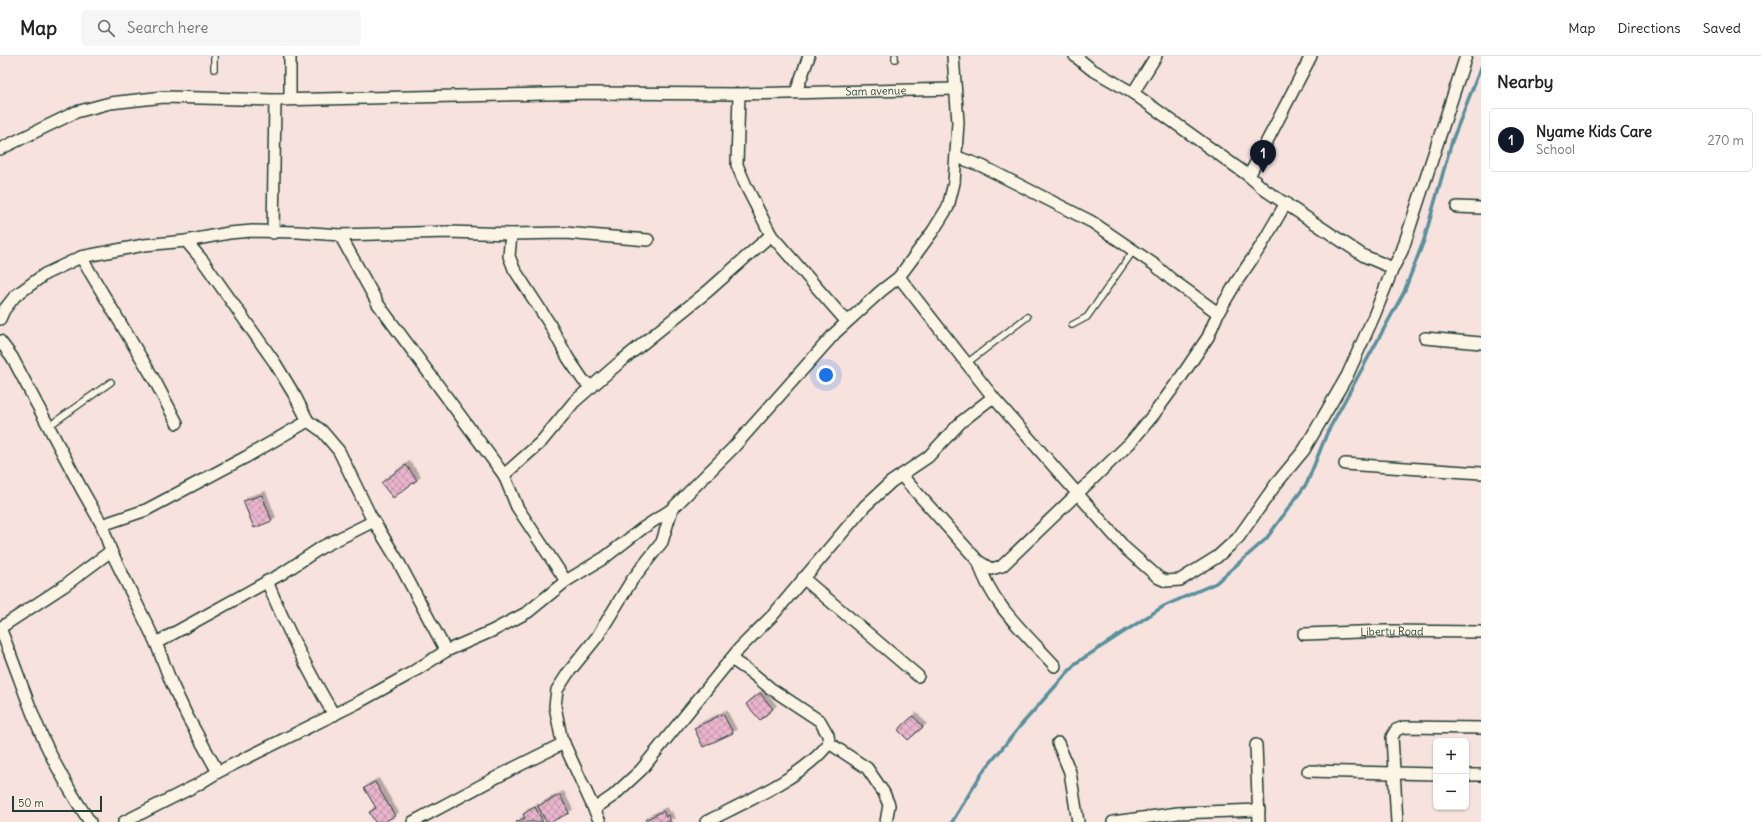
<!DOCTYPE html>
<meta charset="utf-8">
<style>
:root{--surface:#fff;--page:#f6f6f6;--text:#222;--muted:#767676;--line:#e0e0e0;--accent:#111827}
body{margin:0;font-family:Delius,sans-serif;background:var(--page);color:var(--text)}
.controls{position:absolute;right:12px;bottom:12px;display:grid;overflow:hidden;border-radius:6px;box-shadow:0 1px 3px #0004}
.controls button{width:36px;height:36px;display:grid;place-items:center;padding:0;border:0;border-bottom:1px solid var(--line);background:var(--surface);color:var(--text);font:20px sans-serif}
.scale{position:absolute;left:12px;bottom:10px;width:90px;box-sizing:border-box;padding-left:4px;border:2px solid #1f3d34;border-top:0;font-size:11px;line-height:14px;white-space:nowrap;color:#1f3d34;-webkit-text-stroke:3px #fcf5e5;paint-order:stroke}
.you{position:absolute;left:826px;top:319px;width:14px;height:14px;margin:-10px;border:3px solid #fff;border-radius:50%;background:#1a73e8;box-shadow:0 0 0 6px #1a73e833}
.badge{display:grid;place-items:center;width:26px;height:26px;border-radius:50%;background:var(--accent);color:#fff;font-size:13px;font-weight:700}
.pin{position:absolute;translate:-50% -33px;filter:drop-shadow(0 1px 2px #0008)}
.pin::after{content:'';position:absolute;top:21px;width:14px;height:12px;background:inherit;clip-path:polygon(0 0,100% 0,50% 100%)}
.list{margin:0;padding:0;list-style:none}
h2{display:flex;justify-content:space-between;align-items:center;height:52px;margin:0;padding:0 16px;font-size:17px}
h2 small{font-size:13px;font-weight:400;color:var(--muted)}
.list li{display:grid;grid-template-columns:26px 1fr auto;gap:12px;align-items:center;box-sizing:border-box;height:64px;margin:0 8px 8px;padding:0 8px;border:1px solid var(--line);border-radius:6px}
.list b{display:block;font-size:15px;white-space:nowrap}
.list p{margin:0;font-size:13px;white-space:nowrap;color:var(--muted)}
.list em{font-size:13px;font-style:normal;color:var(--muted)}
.icon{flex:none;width:22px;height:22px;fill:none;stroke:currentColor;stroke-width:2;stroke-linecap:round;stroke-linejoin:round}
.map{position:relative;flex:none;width:1481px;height:766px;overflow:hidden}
header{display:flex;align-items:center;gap:24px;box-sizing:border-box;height:56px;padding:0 20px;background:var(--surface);border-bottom:1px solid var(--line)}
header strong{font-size:19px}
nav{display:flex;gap:22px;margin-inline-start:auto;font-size:14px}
.search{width:280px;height:36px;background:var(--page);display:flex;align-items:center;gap:10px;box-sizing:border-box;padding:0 14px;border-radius:6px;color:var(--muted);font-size:15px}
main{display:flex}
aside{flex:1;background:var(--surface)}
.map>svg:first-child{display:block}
</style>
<header>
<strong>Map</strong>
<div class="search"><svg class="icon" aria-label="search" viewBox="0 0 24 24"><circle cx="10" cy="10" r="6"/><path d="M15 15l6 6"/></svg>Search here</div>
<nav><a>Map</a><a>Directions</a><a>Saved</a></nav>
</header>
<main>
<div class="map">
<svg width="1481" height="766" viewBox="0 0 1481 766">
<defs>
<pattern id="building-cross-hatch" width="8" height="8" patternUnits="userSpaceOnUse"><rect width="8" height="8" fill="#eab4cd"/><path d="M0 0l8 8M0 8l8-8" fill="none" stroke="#bd94a7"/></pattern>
<filter id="shadow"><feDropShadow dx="3.5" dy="-3.5" stdDeviation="0" flood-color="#0004"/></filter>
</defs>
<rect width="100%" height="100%" fill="#f7e2de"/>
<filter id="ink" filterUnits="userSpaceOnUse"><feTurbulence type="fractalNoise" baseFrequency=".025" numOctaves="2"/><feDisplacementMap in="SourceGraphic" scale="8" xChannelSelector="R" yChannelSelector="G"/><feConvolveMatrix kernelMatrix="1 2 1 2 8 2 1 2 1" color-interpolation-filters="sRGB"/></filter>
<g filter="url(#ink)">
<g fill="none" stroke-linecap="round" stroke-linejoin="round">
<path stroke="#59909c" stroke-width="3.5" d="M 952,766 L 982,717 L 1022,668 L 1076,607 L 1164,550 L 1216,527 L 1266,483 L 1307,427 L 1327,377 L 1404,236 L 1424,184 L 1452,85 L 1481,11"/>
</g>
<path fill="url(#building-cross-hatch)" stroke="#1f3d34" filter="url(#shadow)" d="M 406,409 L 417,424 L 393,442 L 381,427 Z
M 262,439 L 272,465 L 254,472 L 243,445 Z
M 760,637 L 773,653 L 760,664 L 746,648 Z
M 723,658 L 733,677 L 703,691 L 694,672 Z
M 913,660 L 923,671 L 908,684 L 898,674 Z
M 375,726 L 395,760 L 384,766 L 375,766 L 369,756 L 376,752 L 364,732 Z
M 560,739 L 569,757 L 551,766 L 546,766 L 538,750 Z
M 535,751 L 543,766 L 516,766 L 525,762 L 523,758 Z
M 663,755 L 666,761 L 668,759 L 671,766 L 646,766 L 645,764 Z"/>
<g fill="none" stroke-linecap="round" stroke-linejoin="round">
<defs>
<path id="lane" d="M 895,3 L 895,0
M 214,13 L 214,0
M 1072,269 L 1087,261 L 1134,194
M 967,307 L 1027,261
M 49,370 L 111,326"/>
<g id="street">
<path d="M 290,0 L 290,43"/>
<path d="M 1075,0 L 1091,13 L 1133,37 L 1249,120 L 1265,134 L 1364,200 L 1393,212 L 1402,195 L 1466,0"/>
<path d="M 796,36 L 809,0"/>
<path d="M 1133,37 L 1156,0"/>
<path d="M 739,38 L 737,109 L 746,130 L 771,179 L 846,265"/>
<path id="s1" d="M 0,93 L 76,56 L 110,47 L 164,41 L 275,44 L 592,37 L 739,38 L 955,33"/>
<path d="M 957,101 L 982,110 L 1092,166 L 1155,209 L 1171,223 L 1218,257"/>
<path d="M 1249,120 L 1311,0"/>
<path d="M 1457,151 L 1481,152"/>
<path d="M 273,177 L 275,44"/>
<path d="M 511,178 L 509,200 L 514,213 L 549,267 L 568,302 L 583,324 L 592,331"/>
<path d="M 340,179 L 378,248 L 504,419 L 517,451 L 566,525"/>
<path d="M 186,185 L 203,205 L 275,307 L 295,340 L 308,365 L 322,375 L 339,395 L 370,459 L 398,505 L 446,595"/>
<path d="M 81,201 L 155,325 L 177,367"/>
<path d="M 899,221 L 993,341 L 1126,493 L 1159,522 L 1166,525 L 1180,524 L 1217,501 L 1238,482 L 1276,428 L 1304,394 L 1347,320 L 1374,260 L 1393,212"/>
<path d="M 0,263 L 4,254 L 15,240 L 45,218 L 81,201 L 144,189 L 186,185 L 229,177 L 252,175 L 298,176 L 340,179 L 449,176 L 511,178 L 565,177 L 648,184"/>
<path d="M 1425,282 L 1481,287"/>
<path d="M 0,285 L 12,301 L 81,432 L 102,469 L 111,495 L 156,587 L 171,626 L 187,660 L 218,716"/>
<path d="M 1345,408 L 1481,417"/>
<path d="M 504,419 L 541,386 L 574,346 L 620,306 L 708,235 L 771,179"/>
<path d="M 901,419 L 978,505 L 991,513 L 1002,510 L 1130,387 L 1154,358 L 1181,321 L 1208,281 L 1218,257 L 1237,225 L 1261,190 L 1286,147"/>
<path d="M 102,469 L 146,454 L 246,401 L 308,365"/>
<path d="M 979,507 C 990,547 1027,579 1055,610"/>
<path d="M 803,522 L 918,620"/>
<path d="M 267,525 C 286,572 308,615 334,659"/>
<path d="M 0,572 C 12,601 22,631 34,661 C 48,697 68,733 90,766"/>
<path d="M 0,572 L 64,530 L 111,495"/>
<path id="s2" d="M 1304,578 L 1386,575 L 1481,576"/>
<path d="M 156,587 L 283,517 L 322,491 L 374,465"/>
<path d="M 829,687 L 867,712 L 884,737 L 889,749 L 886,766"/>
<path d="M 1058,687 L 1070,716 L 1078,766"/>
<path d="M 1256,689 L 1259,766"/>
<path d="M 1308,715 L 1436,718"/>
<path d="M 1466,719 L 1481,719"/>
<path d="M 594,753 L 613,740 L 641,714 L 739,593 L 773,559 L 865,450 L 891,426 L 928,401 L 961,366 L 993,341"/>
<path d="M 124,766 L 197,729 L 218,716 L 357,647 L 408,619 L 446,595 L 492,575 L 528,556 L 566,525 L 604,502 L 643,472 L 672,453"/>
<path d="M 413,766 L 512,713 L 564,687"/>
<path d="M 600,766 L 561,681 L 555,650 L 557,634 L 568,617 L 597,581 L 632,524 L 662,486 L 672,453 L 733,392 L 835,277 L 881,235 L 899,221 L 933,175 L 948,151 L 954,127 L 958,66 L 953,0"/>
<path d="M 706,766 C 743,747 804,721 829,687 L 828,679 L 820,665 L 770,632 L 752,617 L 731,603"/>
<path d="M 1113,766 L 1178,757 L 1259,754"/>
<path d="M 1397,766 L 1392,681 L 1396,674 L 1404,671 L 1481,672"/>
</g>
</defs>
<use href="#lane" stroke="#1f3d34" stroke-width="8"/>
<use href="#street" stroke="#1f3d34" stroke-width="14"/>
<use href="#lane" stroke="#fcf5e5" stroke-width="5.5"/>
<use href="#street" stroke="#fcf5e5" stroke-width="11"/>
</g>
</g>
<g text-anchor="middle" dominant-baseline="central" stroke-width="3" stroke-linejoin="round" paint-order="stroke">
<g font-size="11" fill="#1f3d34" stroke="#fcf5e5">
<text stroke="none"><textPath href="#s1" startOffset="886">Sam avenue</textPath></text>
<text stroke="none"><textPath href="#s2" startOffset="88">Liberty Road</textPath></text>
</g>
</g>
</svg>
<div class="controls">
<button>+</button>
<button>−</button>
</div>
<div class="scale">50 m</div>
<div class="you"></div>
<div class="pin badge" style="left:1263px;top:117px">1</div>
</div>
<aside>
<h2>Nearby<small></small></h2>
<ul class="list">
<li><span class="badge">1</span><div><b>Nyame Kids Care</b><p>School</p></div><em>270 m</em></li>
</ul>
</aside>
</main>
